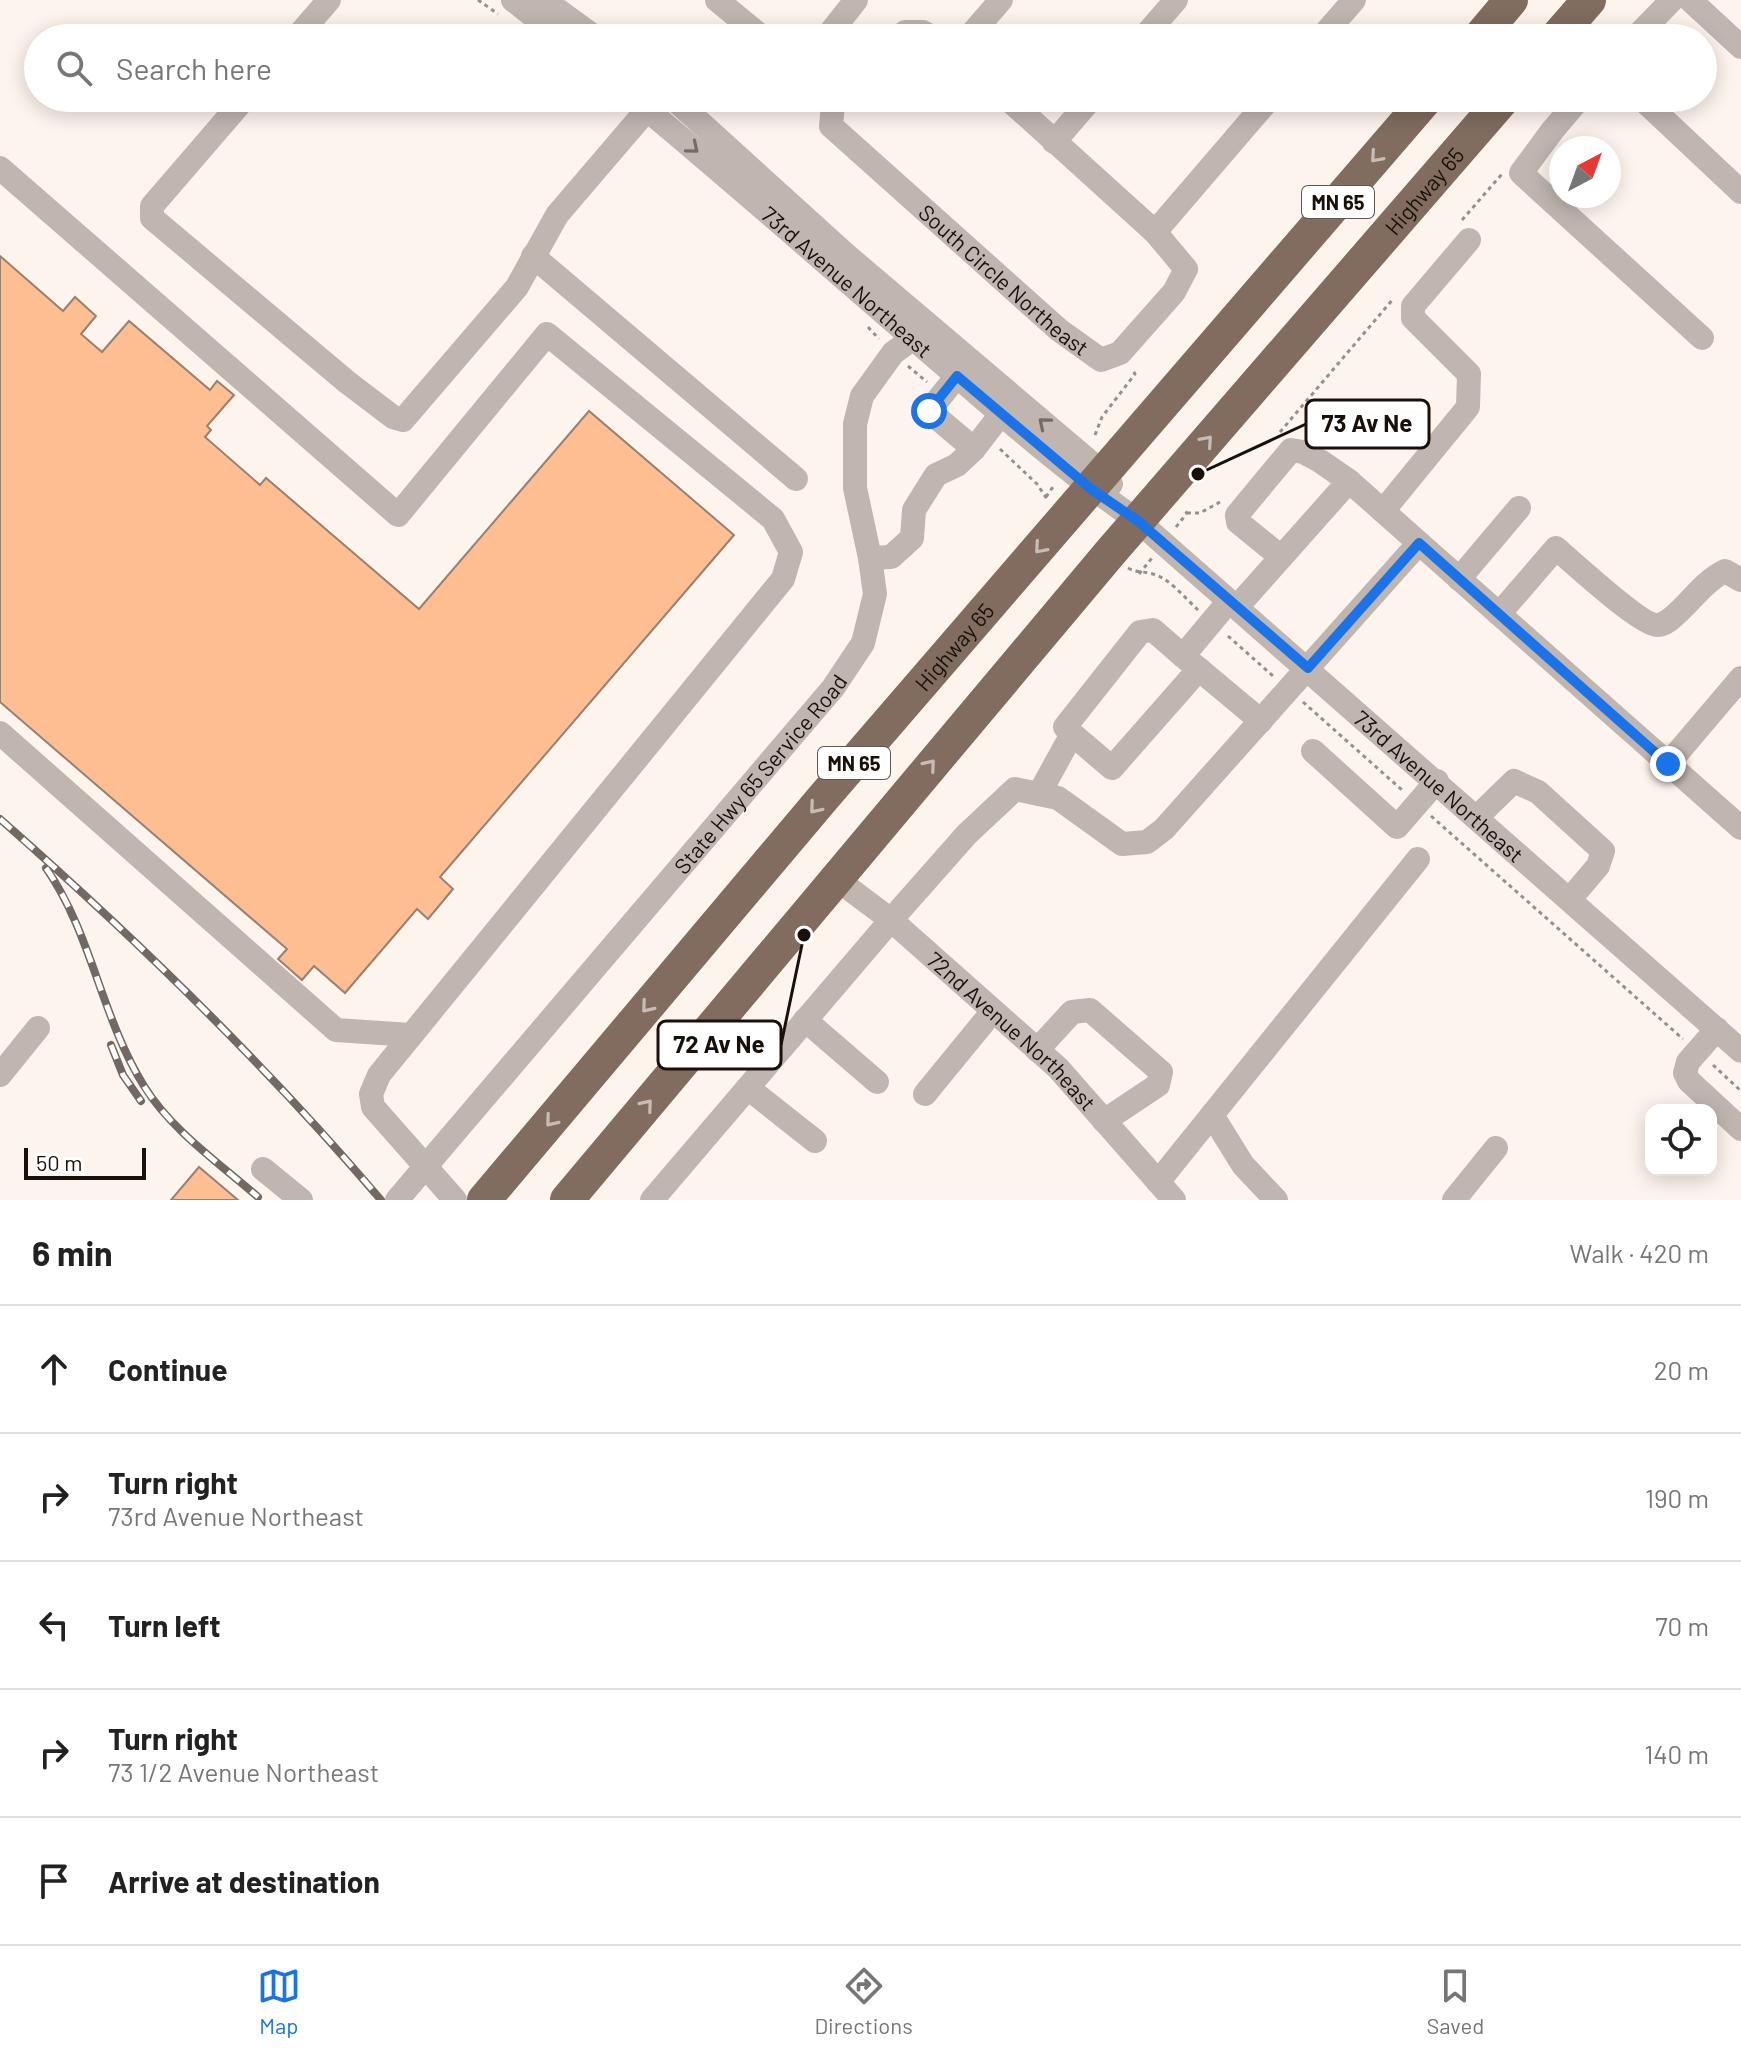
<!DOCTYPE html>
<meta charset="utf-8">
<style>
:root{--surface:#fff;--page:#f6f6f6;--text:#222;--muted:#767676;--line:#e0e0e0;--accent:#1a73e8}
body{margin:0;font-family:Barlow,sans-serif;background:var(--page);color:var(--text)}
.controls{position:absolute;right:24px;bottom:24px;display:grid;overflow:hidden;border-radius:16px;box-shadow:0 4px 20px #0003}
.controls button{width:72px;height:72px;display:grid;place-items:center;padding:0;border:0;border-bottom:2px solid var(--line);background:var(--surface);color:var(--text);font:40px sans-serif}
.compass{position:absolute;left:1549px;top:136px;width:72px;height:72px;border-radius:50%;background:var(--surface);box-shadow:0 4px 20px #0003;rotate:41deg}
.scale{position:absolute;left:24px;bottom:20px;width:122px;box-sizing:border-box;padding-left:8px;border:4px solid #18100b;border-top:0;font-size:22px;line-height:28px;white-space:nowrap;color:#18100b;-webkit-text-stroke:6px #fff;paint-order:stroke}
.stop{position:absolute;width:24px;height:24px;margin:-18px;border:6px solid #1a73e8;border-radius:50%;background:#fff}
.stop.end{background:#1a73e8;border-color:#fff;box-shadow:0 2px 8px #0008}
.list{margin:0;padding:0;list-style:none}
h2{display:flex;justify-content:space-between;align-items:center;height:104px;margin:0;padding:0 32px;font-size:34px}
h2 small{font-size:26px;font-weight:400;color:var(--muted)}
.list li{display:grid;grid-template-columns:52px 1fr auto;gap:24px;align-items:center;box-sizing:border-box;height:128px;padding:0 32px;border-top:2px solid var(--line)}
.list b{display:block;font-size:30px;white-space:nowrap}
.list p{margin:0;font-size:26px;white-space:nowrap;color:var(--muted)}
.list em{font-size:26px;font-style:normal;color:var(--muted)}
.icon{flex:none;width:44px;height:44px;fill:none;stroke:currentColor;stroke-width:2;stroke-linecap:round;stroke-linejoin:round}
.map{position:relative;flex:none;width:1741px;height:1200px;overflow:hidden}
.search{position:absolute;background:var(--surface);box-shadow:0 4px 20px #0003;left:24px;right:24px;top:24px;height:88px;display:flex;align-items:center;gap:20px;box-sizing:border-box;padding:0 28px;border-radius:44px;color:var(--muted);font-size:30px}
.sheet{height:744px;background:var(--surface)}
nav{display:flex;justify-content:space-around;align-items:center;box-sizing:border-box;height:112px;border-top:2px solid var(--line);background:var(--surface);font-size:22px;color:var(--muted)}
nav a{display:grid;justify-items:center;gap:4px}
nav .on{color:var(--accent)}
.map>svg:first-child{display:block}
</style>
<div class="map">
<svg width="1741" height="1200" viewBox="0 0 1741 1200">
<rect width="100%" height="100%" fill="#fef4ee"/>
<path fill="#febe92" stroke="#968173" stroke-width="2" d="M 0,256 L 63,311 L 75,297 L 96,316 L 81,334 L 102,352 L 129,321 L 210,390 L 217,381 L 234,395 L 207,426 L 211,430 L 205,437 L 260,485 L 266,478 L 419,609 L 589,411 L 734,535 L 440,877 L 453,889 L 428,919 L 417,909 L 345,993 L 314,966 L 302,980 L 278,959 L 287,949 L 0,702 Z
M 199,1167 L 238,1200 L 171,1200 Z"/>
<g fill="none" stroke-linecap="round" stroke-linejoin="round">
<path stroke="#988f89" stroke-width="3" stroke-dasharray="4 4" stroke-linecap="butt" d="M 478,0 L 498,14
M 1462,220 L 1502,174
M 868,327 L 879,339
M 908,366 L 927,382
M 1280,432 L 1394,298
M 1095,435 L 1102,417 L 1135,374 L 1132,369
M 1000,449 L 1037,484 L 1047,499
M 1046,497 L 1055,484
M 1187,513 L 1200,513 L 1220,502
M 1176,527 L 1187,513 L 1183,509
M 1128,568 C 1137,573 1143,571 1153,574 C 1169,578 1185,598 1198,610
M 1139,574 L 1152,558
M 1228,636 L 1273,676
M 1303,702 L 1402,790
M 1431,816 L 1683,1039
M 1713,1065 L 1741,1091"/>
<g stroke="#c0b6af" stroke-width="24">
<path d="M 513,0 L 561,38"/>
<path d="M 544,0 L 596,38"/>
<path d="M 717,0 L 763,38"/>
<path d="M 1690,0 L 1741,47"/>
<path d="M 296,38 L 329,0"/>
<path d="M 826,38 L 856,0"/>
<path d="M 898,38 L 905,32 L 923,32 L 934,38"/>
<path d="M 968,38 L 1001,0"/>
<path d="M 1143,38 L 1176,0"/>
<path d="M 1321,38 L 1354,0"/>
<path d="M 1635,38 L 1672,0"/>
<path d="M 245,98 L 152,206 L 152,218 L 347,382 L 393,417 L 403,420 L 517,287 L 557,215 L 657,98"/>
<path id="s1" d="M 633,98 C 743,189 849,284 957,376 C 1016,427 1074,477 1138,521 L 1741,1051"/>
<path d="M 673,98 L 845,254 L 1103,473 L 1111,484"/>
<path id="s2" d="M 839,98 L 833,104 L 831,126 L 1059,330 L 1101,360 L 1120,353 L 1174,292 L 1186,269 L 1155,232 L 1007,98"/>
<path d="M 1580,98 L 1552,131 L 1521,173 L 1702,338"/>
<path d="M 1641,98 L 1741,192"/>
<path d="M 1054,142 L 1092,98"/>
<path d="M 0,168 L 398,515 L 547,334 L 773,519 L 791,552 L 783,579 L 379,1075 L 371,1094 L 373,1107 L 455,1200"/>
<path d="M 1155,232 L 1270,98"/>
<path d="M 533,256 L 796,479"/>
<path d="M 957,376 L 929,411 L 974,449 L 1001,414"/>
<path d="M 1383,511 L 1468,407 L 1469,374 L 1413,318 L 1413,306 L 1469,240"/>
<path d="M 1281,557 L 1238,522 L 1237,515 L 1291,450 L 1303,452 L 1320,461 L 1349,481 L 1741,828"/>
<path d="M 870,558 L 891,557 L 912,538 L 914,510 L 936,475 L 957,465 L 974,449"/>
<path d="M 1459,579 L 1519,508"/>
<path d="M 1229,601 L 1183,656 L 1261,721"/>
<path d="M 1237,607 L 1349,481"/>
<path d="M 1499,614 L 1556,548 C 1572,562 1641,625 1657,625 C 1662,625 1669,621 1673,617 C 1691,602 1704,581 1725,571 L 1741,580"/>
<path d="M 0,733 L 336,1030 L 411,1035"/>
<path d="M 1072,734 L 1112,768 L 1199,669"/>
<path d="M 1313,751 L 1397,827 L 1437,781"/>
<path d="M 1668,764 L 1741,678"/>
<path d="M 1039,794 L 1072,734 L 1065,727 L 1140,632 L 1153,630 L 1183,656"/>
<path d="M 1477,817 L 1514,781 L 1538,792 L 1603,851 L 1598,866 L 1570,899"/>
<path id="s3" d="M 835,878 L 891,920 L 1058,1068 L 1174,1200"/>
<path d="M 805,1020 L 877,1082"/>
<path d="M 1717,1029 L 1688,1062 L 1685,1073 L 1689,1081 L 1741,1129"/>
<path d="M 1037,1050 L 1072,1012 L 1090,1010 L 1161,1072 L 1158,1085 L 1104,1121"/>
<path d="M 0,1075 L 38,1028"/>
<path d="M 748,1088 L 815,1141"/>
<path d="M 925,1094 L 993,1011"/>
<path d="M 1212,1115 L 1243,1165 L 1276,1200"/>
<path d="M 263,1169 L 301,1200"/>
<path d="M 1158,1182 L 1418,859"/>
<path id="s4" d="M 397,1200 L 833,688 L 863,643 L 875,594 L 870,558 L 855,488 L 855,424 L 862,396 L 893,353 L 912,339 L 925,322"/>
<path d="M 652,1200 L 891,920 L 967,834 L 1015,789 L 1058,798 L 1122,844 L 1147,842 L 1164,829 L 1419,543"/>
<path d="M 1454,1200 L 1496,1148"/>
</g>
<g stroke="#816c5f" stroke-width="34">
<path d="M 1479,38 L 1511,0"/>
<path d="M 1556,38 L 1589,0"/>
<path id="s5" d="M 484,1200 L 823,798 L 1427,98"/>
<path id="s6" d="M 567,1200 L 1109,554 L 1504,98"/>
</g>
<defs>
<path id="rail" d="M 0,819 C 132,935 267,1066 381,1200
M 46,868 C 92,934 101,1017 144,1086 C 171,1130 219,1163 258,1197
M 111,1045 L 123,1075 L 141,1101"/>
</defs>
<use href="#rail" stroke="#726964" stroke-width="8"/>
<use href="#rail" stroke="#fff" stroke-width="5" stroke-dasharray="15" stroke-linecap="butt"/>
</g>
<defs><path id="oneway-chevron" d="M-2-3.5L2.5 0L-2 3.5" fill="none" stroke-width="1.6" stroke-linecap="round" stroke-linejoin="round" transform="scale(2)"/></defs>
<g stroke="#746b65">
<use href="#oneway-chevron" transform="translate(693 148) rotate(40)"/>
<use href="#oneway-chevron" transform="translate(1044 423) rotate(-140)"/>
</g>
<g stroke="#c6bdb7">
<use href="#oneway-chevron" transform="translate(1376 157) rotate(131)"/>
<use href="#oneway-chevron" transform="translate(1207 441) rotate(-49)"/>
<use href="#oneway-chevron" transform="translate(1040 548) rotate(131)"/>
<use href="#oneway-chevron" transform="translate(930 765) rotate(-50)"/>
<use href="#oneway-chevron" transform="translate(815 808) rotate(130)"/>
<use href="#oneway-chevron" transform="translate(647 1007) rotate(130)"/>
<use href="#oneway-chevron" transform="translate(647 1105) rotate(-50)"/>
<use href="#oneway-chevron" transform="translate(551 1121) rotate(130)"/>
</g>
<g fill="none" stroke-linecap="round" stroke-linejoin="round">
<path stroke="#1a73e8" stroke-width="10" d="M 929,411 L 957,376 L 1091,489 L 1138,521 L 1308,668 L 1419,543 L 1668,764"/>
</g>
<g text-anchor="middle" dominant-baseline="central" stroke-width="6" stroke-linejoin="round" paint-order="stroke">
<g fill="#fff" stroke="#5d5854" stroke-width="2">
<rect x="1302" y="186" width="72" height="32" rx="6"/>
<rect x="818" y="747" width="72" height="32" rx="6"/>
</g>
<g font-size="20" font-weight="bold" fill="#18100b">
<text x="1338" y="202">MN 65</text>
<text x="854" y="763">MN 65</text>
</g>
<g font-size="22" fill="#18100b" stroke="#fff">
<text stroke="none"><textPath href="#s6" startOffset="1324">Highway 65</textPath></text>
<text stroke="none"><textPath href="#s2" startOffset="262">South Circle Northeast</textPath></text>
<text stroke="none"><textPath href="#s1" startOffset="282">73rd Avenue Northeast</textPath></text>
<text stroke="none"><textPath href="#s5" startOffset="726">Highway 65</textPath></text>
<text stroke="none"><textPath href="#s4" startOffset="560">State Hwy 65 Service Road</textPath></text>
<text stroke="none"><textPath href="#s1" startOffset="1060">73rd Avenue Northeast</textPath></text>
<text stroke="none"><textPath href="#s3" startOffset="234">72nd Avenue Northeast</textPath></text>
</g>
</g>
<path fill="none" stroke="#18100b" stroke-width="3" d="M1198 474L1306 424M804 935L781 1045"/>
<g fill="#18100b" stroke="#fff" stroke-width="3">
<circle cx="1198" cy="474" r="8"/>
<circle cx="804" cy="935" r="8"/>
</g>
<g fill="#fff" stroke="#18100b" stroke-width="3">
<rect x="1306" y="400" width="123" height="48" rx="8"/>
<rect x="658" y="1021" width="123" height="48" rx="8"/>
</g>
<g font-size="24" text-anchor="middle" font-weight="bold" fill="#18100b">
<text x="1367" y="432">73 Av Ne</text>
<text x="719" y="1053">72 Av Ne</text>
</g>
</svg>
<div class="controls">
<button><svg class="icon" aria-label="locate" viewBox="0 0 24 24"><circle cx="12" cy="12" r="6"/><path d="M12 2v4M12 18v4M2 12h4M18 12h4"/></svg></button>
</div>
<svg class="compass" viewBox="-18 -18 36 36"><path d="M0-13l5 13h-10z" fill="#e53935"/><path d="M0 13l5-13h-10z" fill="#767676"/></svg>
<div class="scale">50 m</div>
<div class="stop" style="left:929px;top:411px"></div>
<div class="stop end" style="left:1668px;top:764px"></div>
<div class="search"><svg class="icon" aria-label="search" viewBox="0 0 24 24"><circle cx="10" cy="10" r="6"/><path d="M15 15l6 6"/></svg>Search here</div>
</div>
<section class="sheet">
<h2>6 min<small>Walk · 420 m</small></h2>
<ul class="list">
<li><svg class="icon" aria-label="ahead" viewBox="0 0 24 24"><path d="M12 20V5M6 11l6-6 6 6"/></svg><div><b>Continue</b></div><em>20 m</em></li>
<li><svg class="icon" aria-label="right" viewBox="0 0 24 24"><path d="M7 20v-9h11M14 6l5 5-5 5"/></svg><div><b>Turn right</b><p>73rd Avenue Northeast</p></div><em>190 m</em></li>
<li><svg class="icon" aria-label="left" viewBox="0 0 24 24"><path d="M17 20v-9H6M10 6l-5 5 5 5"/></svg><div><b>Turn left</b></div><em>70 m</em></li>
<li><svg class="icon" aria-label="right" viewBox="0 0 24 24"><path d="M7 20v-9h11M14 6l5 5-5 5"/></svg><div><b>Turn right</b><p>73 1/2 Avenue Northeast</p></div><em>140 m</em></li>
<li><svg class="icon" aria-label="arrive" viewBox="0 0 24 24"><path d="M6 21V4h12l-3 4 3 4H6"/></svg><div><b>Arrive at destination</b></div></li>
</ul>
</section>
<nav>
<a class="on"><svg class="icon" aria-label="map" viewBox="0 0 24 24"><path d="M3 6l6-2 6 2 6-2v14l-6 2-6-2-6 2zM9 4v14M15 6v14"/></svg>Map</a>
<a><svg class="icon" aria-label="directions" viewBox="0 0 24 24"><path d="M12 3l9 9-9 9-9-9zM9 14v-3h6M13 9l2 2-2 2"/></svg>Directions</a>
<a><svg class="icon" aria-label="saved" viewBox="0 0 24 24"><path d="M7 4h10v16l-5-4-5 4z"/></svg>Saved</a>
</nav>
